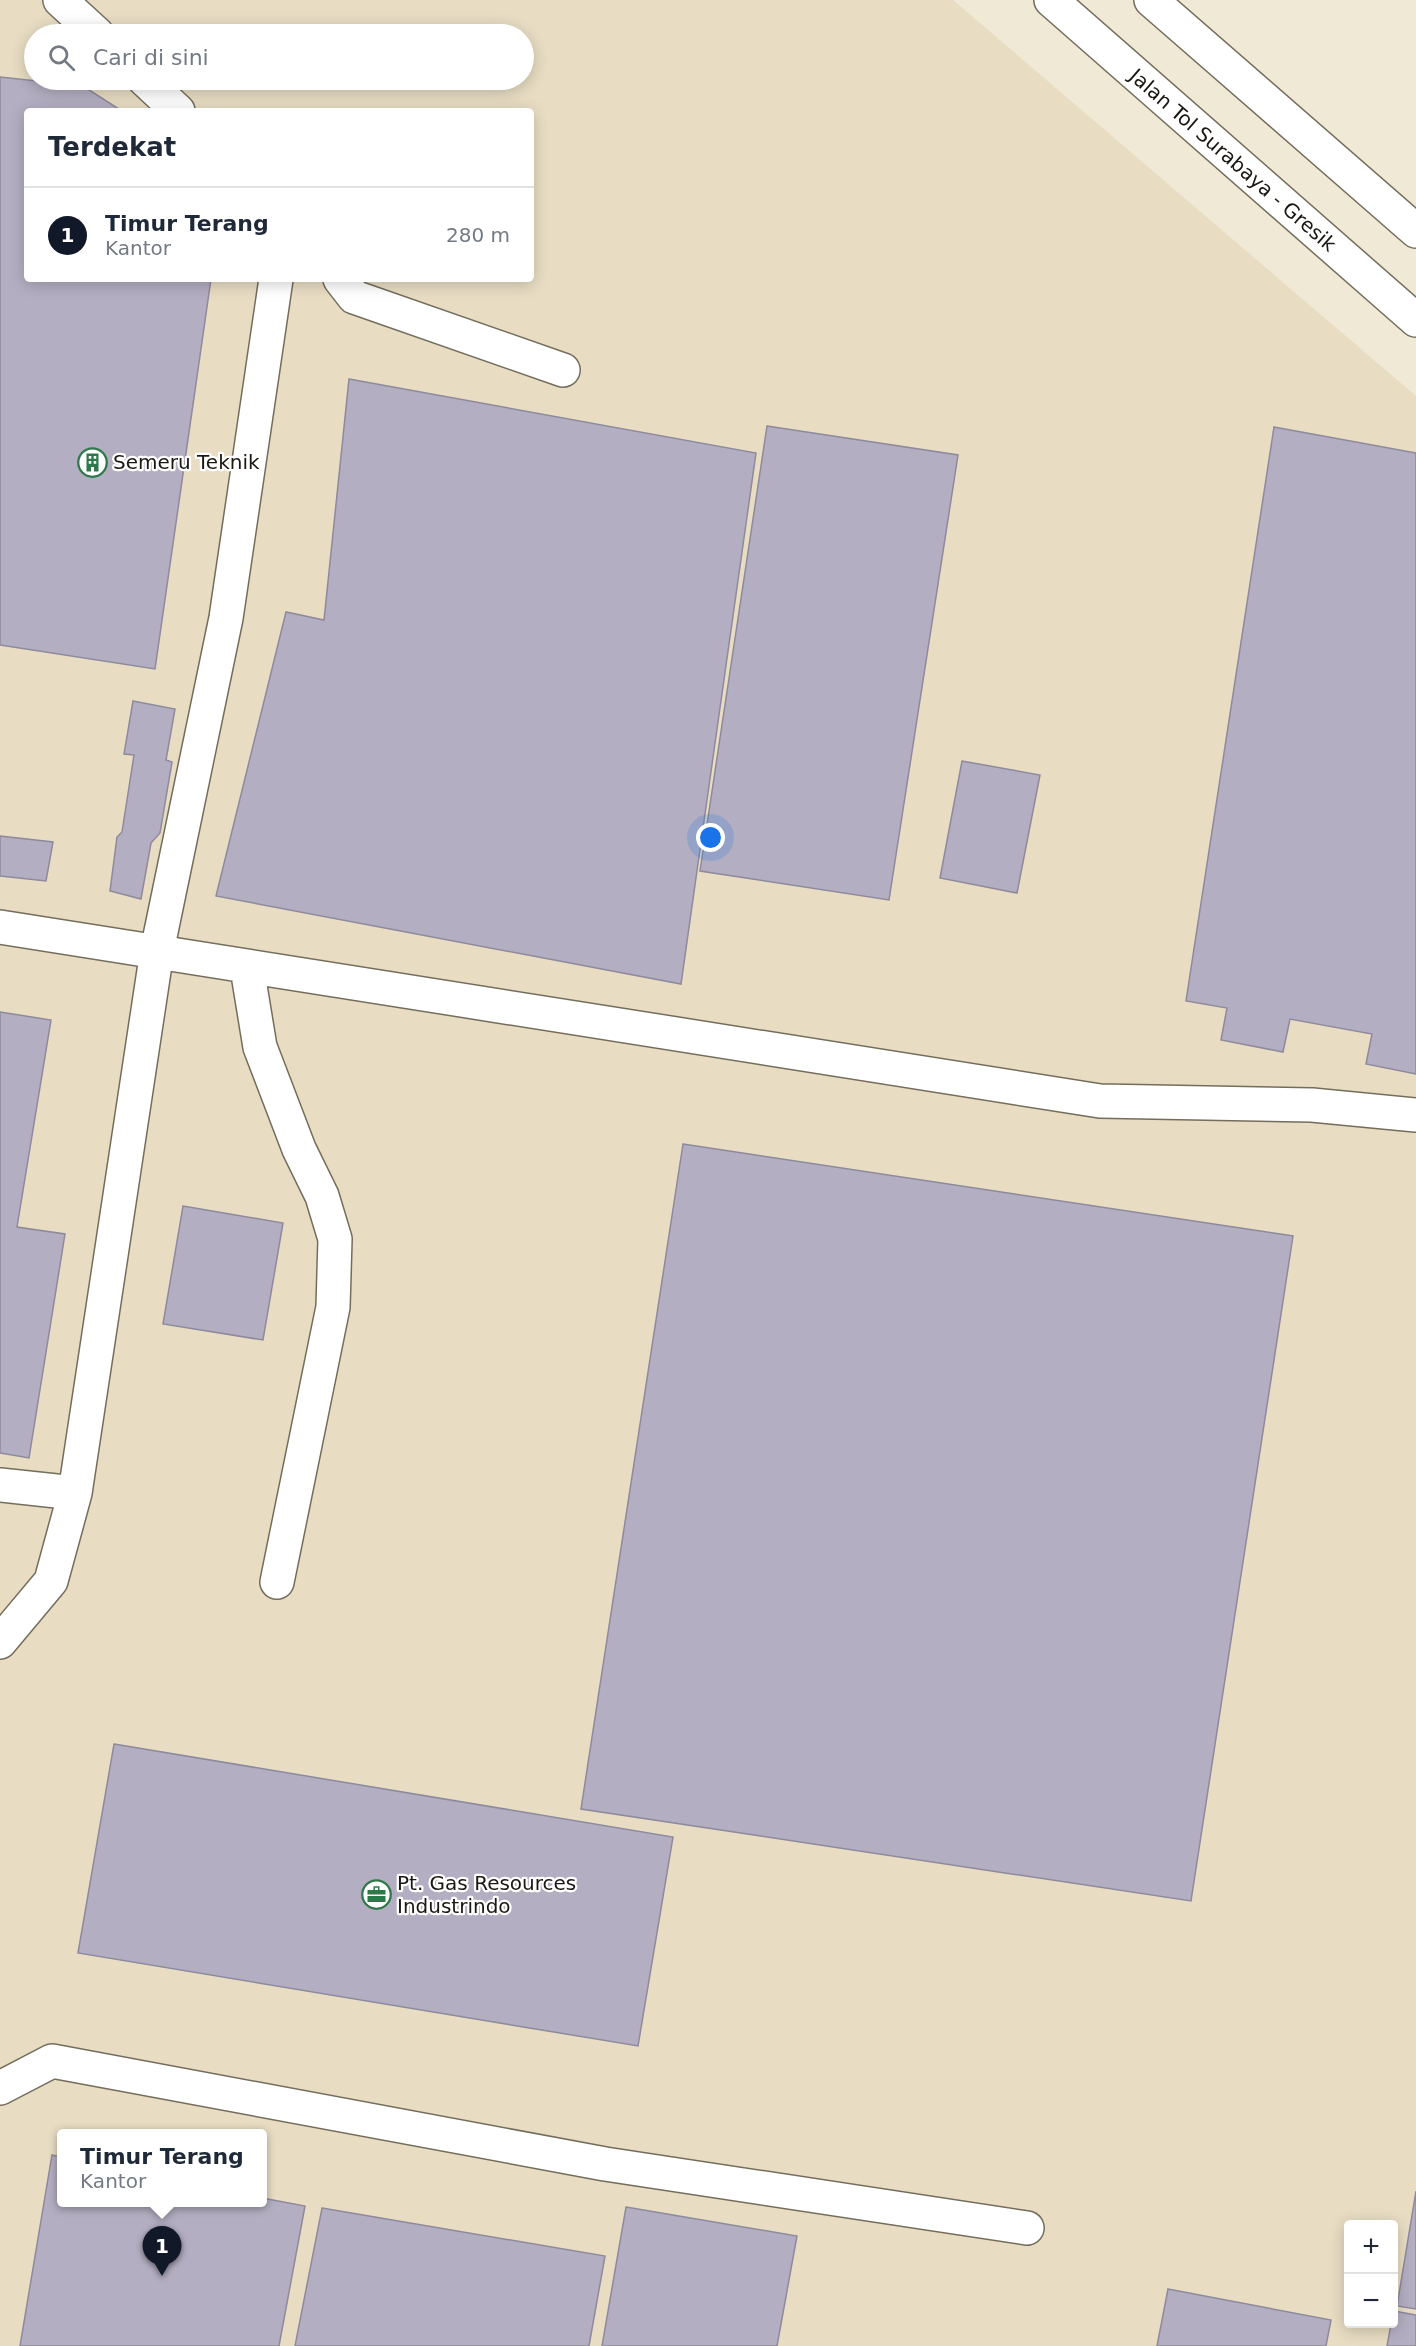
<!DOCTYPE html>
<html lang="id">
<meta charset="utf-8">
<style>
:root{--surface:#fff;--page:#f2f2f3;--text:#1f2937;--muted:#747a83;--line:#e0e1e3;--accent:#111827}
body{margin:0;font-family:"DejaVu Sans",sans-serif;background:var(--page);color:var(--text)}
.controls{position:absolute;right:18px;bottom:18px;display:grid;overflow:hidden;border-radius:6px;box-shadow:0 3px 15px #0003}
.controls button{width:54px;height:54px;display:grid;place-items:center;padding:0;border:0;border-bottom:2px solid var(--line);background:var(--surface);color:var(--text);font:30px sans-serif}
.you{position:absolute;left:711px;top:838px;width:21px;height:21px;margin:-15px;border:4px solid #fff;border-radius:50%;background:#1a73e8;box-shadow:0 0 0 9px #1a73e833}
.badge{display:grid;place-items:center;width:39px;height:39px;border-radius:50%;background:var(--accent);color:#fff;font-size:20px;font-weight:700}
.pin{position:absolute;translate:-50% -50px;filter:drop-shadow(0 2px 3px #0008)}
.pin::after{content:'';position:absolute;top:32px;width:21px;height:18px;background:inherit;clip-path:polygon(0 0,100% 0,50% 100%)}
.popup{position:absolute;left:57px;top:2129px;width:210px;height:78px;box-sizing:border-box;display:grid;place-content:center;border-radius:6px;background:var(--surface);filter:drop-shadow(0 2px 4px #0005);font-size:20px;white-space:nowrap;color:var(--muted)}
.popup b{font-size:22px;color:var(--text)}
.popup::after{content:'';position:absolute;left:50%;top:100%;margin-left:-12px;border:12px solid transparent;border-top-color:var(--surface)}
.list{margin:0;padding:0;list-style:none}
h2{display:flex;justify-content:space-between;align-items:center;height:78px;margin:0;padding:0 24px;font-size:26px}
h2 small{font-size:20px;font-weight:400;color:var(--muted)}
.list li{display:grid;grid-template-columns:39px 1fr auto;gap:18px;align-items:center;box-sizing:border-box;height:96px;padding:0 24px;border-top:2px solid var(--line)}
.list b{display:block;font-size:22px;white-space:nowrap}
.list p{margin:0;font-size:20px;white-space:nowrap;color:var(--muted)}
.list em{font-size:20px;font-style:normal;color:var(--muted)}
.icon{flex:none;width:33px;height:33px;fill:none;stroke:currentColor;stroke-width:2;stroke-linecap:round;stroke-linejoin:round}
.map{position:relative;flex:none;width:1416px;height:2346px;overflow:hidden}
.search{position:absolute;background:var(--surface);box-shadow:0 3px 15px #0003;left:24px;top:24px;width:510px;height:66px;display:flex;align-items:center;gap:15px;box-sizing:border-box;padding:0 21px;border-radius:33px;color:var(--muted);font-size:22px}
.panel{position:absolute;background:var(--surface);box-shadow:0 3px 15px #0003;left:24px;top:108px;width:510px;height:174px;border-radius:6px}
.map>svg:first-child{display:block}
</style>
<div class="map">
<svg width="1416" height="2346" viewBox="0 0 1416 2346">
<rect width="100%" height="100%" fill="#f0e9d6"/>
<path fill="#e8ddc3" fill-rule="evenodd" d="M 0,0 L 953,0 L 1416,396 L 1416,2346 L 0,2346 ZM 34,34 L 524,34 L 524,80 L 34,80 ZM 27,111 L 531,111 L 531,279 L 27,279 ZM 62,2134 L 262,2134 L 262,2202 L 62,2202 ZM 1348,2224 L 1394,2224 L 1394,2324 L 1348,2324 Z"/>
<path fill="#b3aec1" stroke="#8e8a9c" stroke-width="1.5" d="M 0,77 L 83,86 L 122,111 L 27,111 L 27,279 L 211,279 L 155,669 L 0,645 Z
M 349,379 L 756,453 L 681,984 L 216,896 L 286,612 L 324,620 Z
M 767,426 L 958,455 L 889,900 L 700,871 Z
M 1274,427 L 1416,453 L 1416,1074 L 1366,1064 L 1372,1034 L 1290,1019 L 1283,1052 L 1221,1040 L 1227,1008 L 1186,1001 Z
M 133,701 L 175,709 L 166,760 L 172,762 L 160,833 L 151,843 L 141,899 L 110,891 L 117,837 L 122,832 L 134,755 L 124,754 Z
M 962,761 L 1040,775 L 1017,893 L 940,878 Z
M 0,836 L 53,842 L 46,881 L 0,876 Z
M 0,1012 L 51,1020 L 17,1227 L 65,1234 L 29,1458 L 0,1453 Z
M 683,1144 L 1293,1236 L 1191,1901 L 581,1809 Z
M 183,1206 L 283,1223 L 263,1340 L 163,1324 Z
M 114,1744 L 673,1837 L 638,2046 L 78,1953 Z
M 52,2155 L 62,2157 L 62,2202 L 262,2202 L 262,2198 L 305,2206 L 279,2346 L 20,2346 Z
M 1416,2191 L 1416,2309 L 1397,2306 Z
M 626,2207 L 797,2236 L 777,2346 L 602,2346 Z
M 322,2208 L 605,2256 L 589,2346 L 295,2346 Z
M 1168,2289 L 1331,2320 L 1326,2346 L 1157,2346 Z
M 1394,2311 L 1416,2315 L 1416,2346 L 1387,2346 L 1391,2324 L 1394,2324 Z"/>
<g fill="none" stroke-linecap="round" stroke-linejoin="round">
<defs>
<path id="minor" d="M 60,0 L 97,34
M 145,80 L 178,111
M 340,279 L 354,297 L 563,370
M 0,927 L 1100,1101 L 1312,1105 L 1416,1115
M 247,968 L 260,1047 L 299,1149 L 322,1196 L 335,1239 L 333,1307 L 277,1582
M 0,1485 L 75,1493
M 0,1642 L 51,1581 L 75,1493 L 157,951 L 226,618 L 276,279
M 0,2088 L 52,2061 L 605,2164 L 1027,2228"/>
<path id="highway" d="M 1051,0 L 1416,320
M 1151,0 L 1416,231"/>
</defs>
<use href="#minor" stroke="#746d5c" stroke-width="36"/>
<use href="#highway" stroke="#746d5c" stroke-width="36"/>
<use href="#minor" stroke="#fff" stroke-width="33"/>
<use href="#highway" stroke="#fff" stroke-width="33"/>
</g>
<defs>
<symbol id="building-ring" viewBox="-11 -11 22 22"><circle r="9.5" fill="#fff" stroke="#2d7949" stroke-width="1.5"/><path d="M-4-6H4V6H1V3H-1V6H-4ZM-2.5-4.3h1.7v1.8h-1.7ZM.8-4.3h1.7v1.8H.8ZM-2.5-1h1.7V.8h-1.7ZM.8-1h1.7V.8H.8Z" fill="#2d7949"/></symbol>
<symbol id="office-ring" viewBox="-11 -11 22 22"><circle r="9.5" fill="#fff" stroke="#2d7949" stroke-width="1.5"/><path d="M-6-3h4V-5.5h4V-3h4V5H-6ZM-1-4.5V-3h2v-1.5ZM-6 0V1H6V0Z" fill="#2d7949"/></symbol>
</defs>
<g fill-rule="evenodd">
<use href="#building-ring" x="76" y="446" width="33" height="33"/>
<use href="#office-ring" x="360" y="1878" width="33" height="33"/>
</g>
<g text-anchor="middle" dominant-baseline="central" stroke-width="4.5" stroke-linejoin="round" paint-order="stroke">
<g font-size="20" fill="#1b1812" stroke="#fff">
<text transform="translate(1233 160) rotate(41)">Jalan Tol Surabaya - Gresik</text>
</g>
<g font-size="20" fill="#1b1812" stroke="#fff" text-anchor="start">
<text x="113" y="462">Semeru Teknik</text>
<text x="397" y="1883">Pt. Gas Resources<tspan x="397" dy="23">Industrindo</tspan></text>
</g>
</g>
</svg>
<div class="controls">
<button>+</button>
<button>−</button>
</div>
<div class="you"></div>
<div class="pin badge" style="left:162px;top:2276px">1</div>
<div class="popup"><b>Timur Terang</b>Kantor</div>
<div class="search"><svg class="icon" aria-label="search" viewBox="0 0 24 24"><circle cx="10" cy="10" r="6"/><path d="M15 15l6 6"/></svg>Cari di sini</div>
<section class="panel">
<h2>Terdekat<small></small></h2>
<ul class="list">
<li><span class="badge">1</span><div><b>Timur Terang</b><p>Kantor</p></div><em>280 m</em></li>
</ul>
</section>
</div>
